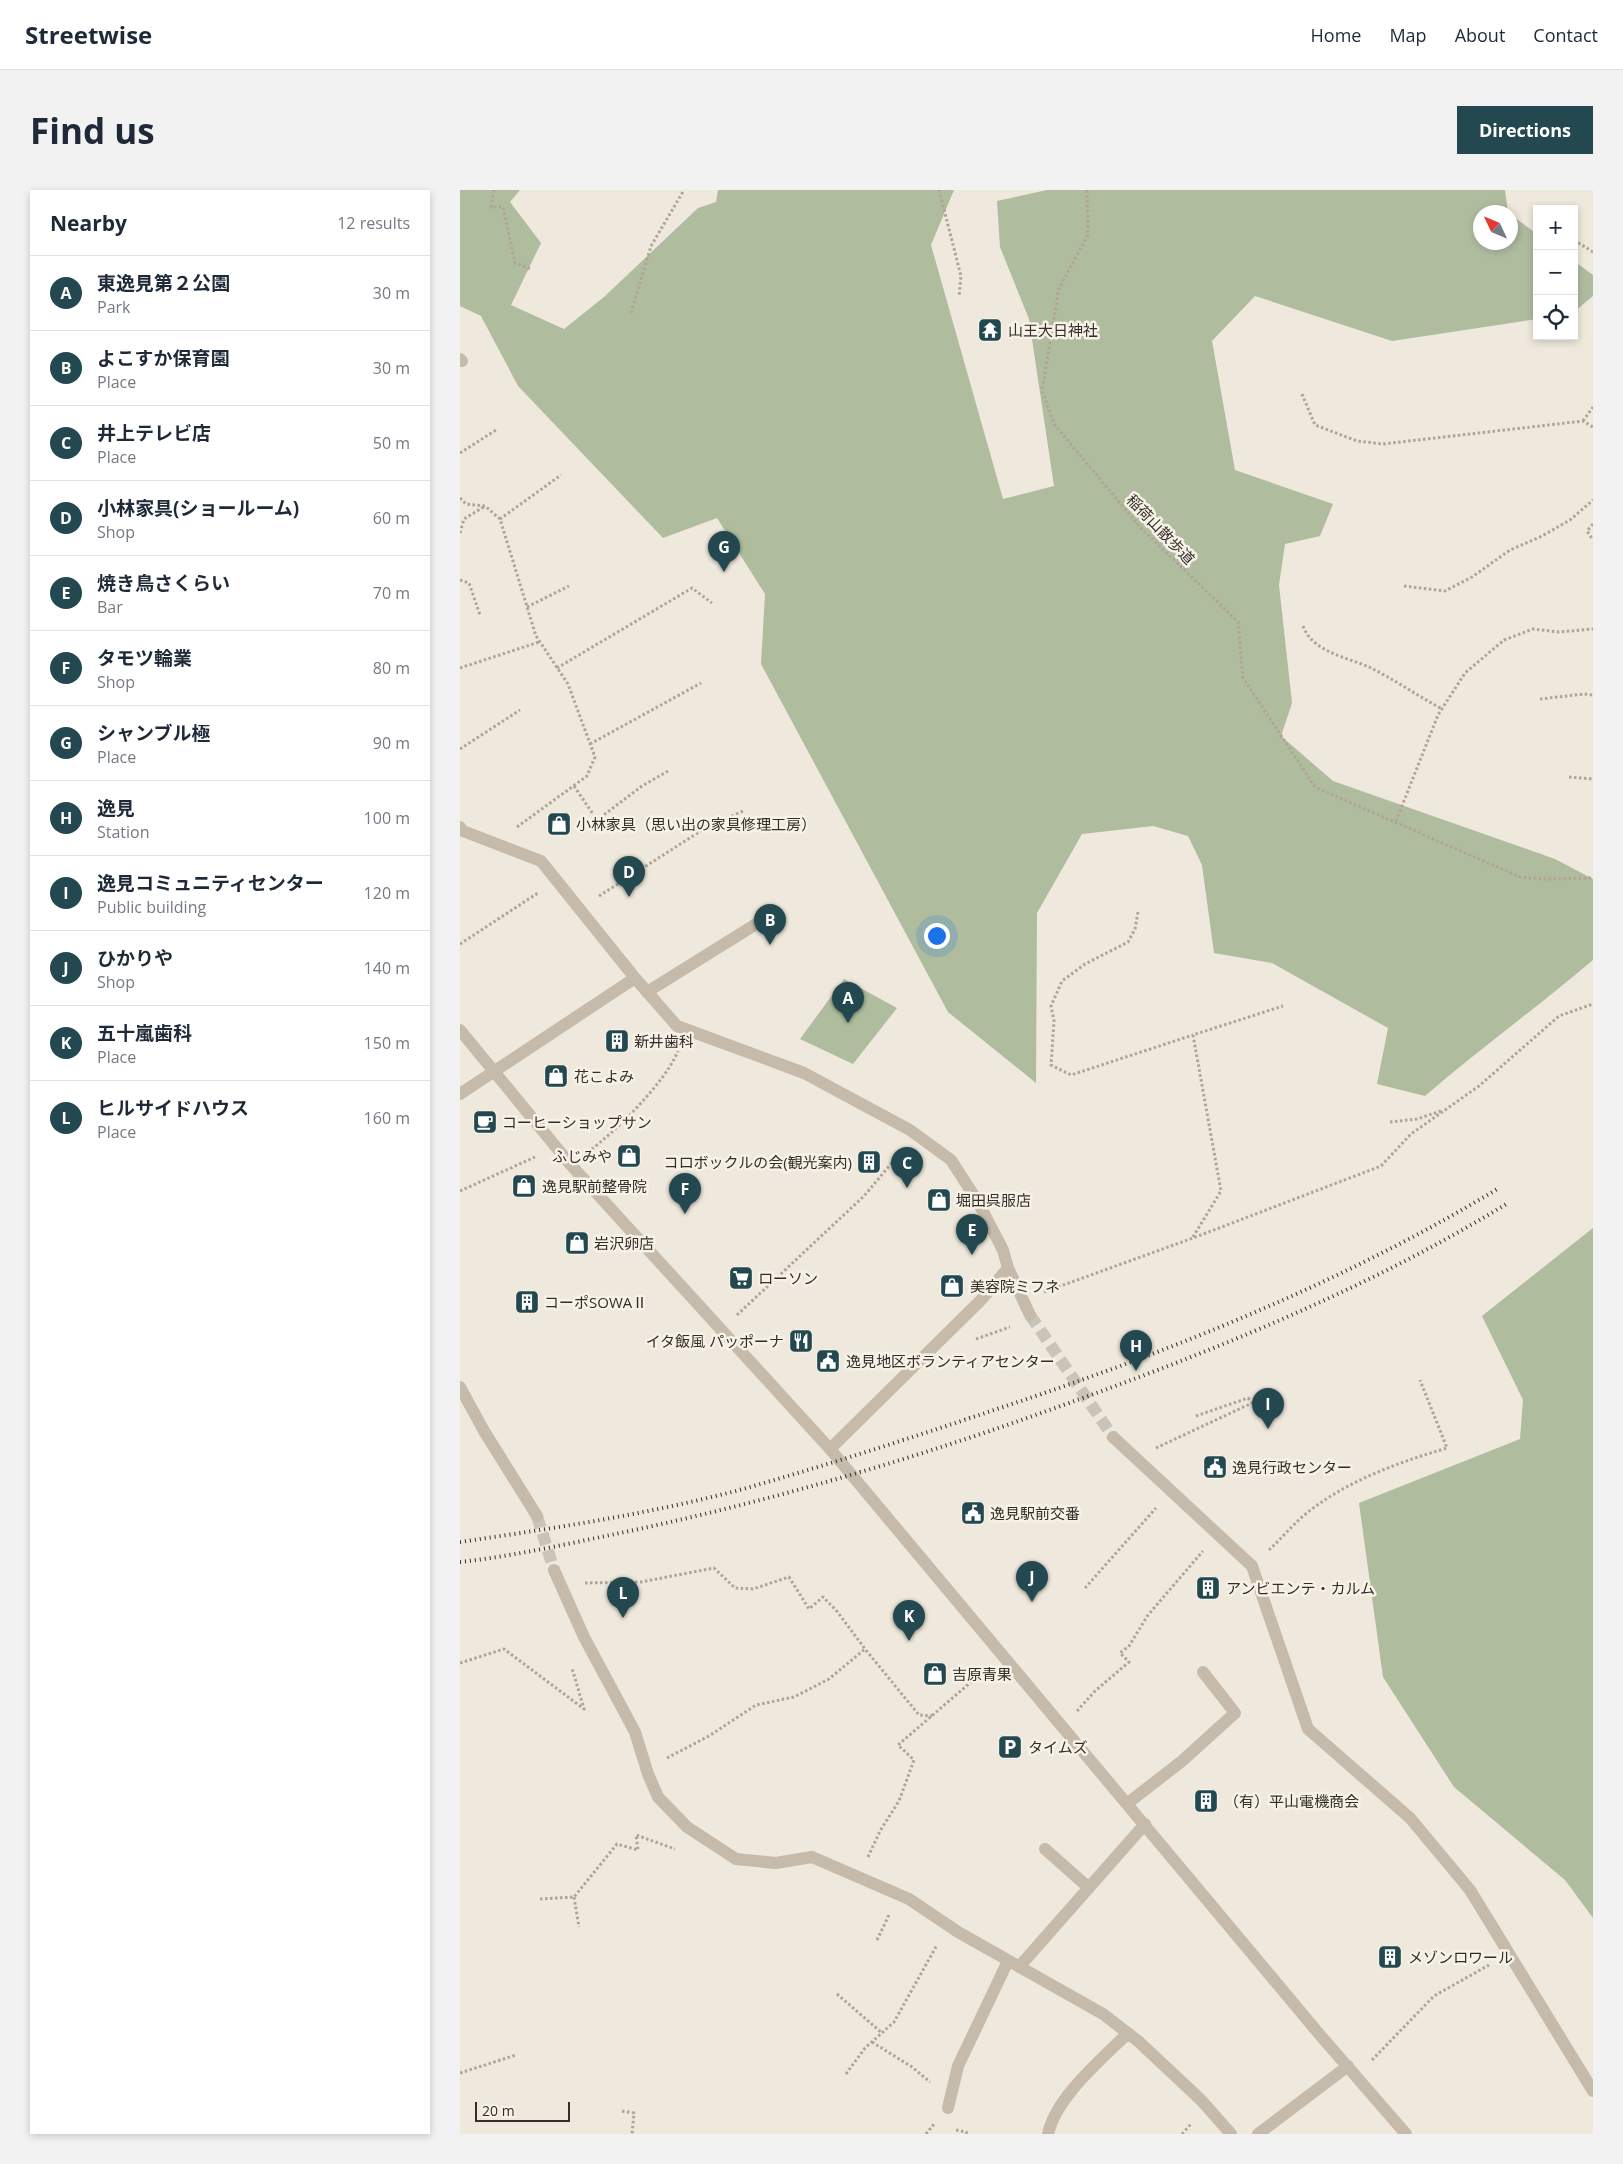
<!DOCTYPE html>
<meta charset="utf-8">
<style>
:root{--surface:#fff;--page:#f2f2f3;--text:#1f2937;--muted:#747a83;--line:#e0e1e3;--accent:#234850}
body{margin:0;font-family:"Open Sans","Noto Sans JP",sans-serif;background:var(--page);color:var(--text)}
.controls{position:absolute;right:15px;top:15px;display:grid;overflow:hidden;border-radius:0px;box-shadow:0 2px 8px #0003}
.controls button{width:45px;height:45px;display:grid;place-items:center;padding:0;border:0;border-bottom:1px solid var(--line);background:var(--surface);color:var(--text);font:25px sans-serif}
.compass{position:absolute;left:1013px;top:15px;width:45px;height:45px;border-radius:50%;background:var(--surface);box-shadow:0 2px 8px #0003;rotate:314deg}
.scale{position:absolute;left:15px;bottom:12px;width:95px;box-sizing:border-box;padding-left:5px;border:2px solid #342d28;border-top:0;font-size:14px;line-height:18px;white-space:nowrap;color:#342d28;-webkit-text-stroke:4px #f7f2e8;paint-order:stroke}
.you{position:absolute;left:476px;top:745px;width:18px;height:18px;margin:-12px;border:4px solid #fff;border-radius:50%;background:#1a73e8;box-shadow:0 0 0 8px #1a73e833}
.badge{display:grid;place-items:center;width:32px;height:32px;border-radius:50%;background:var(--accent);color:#fff;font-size:16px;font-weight:700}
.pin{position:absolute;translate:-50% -41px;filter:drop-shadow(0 1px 2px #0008)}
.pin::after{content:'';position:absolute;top:26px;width:18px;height:15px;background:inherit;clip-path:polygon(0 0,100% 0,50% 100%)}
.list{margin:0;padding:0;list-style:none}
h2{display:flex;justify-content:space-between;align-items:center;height:65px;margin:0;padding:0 20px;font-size:21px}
h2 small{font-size:16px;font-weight:400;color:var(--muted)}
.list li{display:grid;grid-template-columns:32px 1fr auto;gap:15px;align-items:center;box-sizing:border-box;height:75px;padding:0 20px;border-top:1px solid var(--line)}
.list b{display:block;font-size:19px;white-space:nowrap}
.list p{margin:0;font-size:16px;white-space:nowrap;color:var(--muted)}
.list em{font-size:16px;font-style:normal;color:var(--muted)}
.icon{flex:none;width:28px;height:28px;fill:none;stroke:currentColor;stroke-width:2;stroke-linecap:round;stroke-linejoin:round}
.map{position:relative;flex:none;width:1133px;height:1944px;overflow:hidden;border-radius:0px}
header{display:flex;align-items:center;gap:30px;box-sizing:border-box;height:70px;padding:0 25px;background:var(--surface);border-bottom:1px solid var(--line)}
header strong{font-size:24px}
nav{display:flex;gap:28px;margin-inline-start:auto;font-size:18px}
.intro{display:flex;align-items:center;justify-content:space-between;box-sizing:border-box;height:120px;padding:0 30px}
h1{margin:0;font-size:35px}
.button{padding:12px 22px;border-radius:0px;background:var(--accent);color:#fff;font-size:18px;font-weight:700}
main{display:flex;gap:30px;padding:0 30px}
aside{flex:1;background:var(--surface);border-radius:0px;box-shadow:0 2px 8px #0003}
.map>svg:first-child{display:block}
</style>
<header>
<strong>Streetwise</strong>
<nav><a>Home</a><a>Map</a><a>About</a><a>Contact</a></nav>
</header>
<div class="intro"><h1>Find us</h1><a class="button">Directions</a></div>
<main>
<aside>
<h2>Nearby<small>12 results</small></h2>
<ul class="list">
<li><span class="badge">A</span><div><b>東逸見第２公園</b><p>Park</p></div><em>30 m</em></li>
<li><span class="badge">B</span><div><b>よこすか保育園</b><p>Place</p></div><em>30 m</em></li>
<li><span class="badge">C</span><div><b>井上テレビ店</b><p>Place</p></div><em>50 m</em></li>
<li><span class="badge">D</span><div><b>小林家具(ショールーム)</b><p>Shop</p></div><em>60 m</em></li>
<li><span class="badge">E</span><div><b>焼き鳥さくらい</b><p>Bar</p></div><em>70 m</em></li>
<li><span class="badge">F</span><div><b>タモツ輪業</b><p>Shop</p></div><em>80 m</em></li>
<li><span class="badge">G</span><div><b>シャンブル極</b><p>Place</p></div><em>90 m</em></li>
<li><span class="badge">H</span><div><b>逸見</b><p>Station</p></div><em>100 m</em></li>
<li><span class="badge">I</span><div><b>逸見コミュニティセンター</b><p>Public building</p></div><em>120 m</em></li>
<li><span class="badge">J</span><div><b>ひかりや</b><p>Shop</p></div><em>140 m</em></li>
<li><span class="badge">K</span><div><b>五十嵐歯科</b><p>Place</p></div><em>150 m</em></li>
<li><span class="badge">L</span><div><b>ヒルサイドハウス</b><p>Place</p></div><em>160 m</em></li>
</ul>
</aside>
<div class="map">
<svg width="1133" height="1944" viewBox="0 0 1133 1944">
<rect width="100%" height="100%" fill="#efe8dc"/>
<path fill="#afbc9e" d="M 0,0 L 60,0 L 50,12 L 81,53 L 51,115 L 104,139 L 144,107 L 238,18 L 256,12 L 258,0 L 494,0 L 471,55 L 543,309 L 594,296 L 569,129 L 540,57 L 537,11 L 587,0 L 1045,0 L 1048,22 L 1021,22 L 1021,52 L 1050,52 L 1051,25 L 1077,44 L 1077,129 L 932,151 L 795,106 L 752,151 L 775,280 L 873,314 L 860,346 L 825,354 L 819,395 L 832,513 L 821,546 L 873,591 L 1095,669 L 1133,689 L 1133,770 C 1078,817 1019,859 965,906 L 917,894 L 928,838 L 812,773 L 754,763 L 742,675 L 728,646 L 693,636 L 622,644 L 577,723 L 576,893 L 488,822 L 301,474 L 305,404 L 257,328 L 203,348 L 58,196 L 21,126 L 0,116 Z
M 1114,71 L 1133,85 L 1133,106 L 1114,122 Z
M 384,789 L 437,818 L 393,874 L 340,849 Z
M 1133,1038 L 1133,1728 L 1105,1690 L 994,1597 L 923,1487 L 899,1313 L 1060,1249 L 1063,1210 L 1022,1126 Z"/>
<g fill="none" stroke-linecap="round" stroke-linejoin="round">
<path stroke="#cac3b8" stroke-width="12" stroke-dasharray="12 6" stroke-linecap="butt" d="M 570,1125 L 653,1247
M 77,1326 L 94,1380"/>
<path stroke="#b1a494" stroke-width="3" stroke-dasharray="2.5 2.5" stroke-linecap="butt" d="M 34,0 L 31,17 L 43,17 L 55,73 L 71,79
M 479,0 L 501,86 L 499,107
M 627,0 L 628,45 L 599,98 L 582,201 L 594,234 L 680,337 L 778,432 L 783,488 L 855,597 L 1060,687 L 1085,689 L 1133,688
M 1114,50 L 1133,62
M 171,123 L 191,56 L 224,0
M 842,204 L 855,235 L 897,251 L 923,254 L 1123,231 L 1133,237
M 1123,231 L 1133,217
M 0,263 L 36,240
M 0,308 L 6,314 L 25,316 L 40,329
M 1133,334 L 1127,341 L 1133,350
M 0,343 L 4,329 L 25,316
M 0,390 L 9,393 L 20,425
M 944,396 L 985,401 L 1012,387 L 1050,360 L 1082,346 L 1110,330 L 1133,310
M 67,417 L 109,396
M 843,436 C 853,463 888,467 911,478 C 935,490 958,506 982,519
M 0,478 L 79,452
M 97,478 L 232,398 L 252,413
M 1080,509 L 1124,504 L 1133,505
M 130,554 L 241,493
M 0,559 L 60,520
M 1109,587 L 1133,589
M 114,596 L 137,630 L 182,596 L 208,581
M 936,631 L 978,525 L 1005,483 L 1044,450 L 1073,439 L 1099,442 L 1133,439
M 57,637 L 127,586 L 135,567 L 108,494 L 76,446 L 40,329 L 101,285
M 139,706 L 247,637 L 283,621
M 678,722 L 675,739 L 668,752 L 625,774 L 602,791 L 591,816 L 594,831 L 591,875 L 611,885 L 733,845
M 0,754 L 78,703
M 930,932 L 957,929 L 981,921
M 128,962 C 156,941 205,893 218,861
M 0,1001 L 75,967
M 733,1047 L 761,1001 L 733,845 L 823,816
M 584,1102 L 733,1048 L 921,976 L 951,944 L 1019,896 L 1099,826 L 1133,814
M 277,1125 L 404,1006 L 441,962
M 516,1149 L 550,1137
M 696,1258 L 792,1213 L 788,1208 L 736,1226
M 809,1360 C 822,1348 834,1333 848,1322 C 889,1290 937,1273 987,1258 L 960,1190
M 125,1393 L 181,1392 L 254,1378 L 275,1398 L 293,1399 L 329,1387 L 349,1419 L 363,1407 L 376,1420 L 405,1459 L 459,1525 L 472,1526
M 625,1398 L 696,1318
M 0,1473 L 44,1459 L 124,1519 L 112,1478
M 617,1521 L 635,1501 L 669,1472 L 660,1463 L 669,1456 L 688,1425 L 743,1361
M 207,1568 L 249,1546 L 296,1515 L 334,1507 L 369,1489 L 405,1459
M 408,1667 L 420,1641 L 439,1611 L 454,1570 L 438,1555 L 526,1479
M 114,1707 L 119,1737
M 80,1709 L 114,1707 L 157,1654 L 178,1660 L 176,1645 L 215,1659
M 417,1750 L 429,1725
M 377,1804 L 422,1843
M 412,1852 L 452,1877 L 470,1892
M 912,1870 L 974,1806 L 1029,1775
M 0,1883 L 56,1865
M 386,1884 L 405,1858 L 434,1832 L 477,1755
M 162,1921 L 174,1923 L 172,1944
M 496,1940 L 506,1942 L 507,1944
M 466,1944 L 474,1934
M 722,1944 L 731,1934"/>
<path stroke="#c6baaa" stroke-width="12" d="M 0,169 L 2,171
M 187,802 L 309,726
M 0,1197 L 24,1241 L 77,1326
M 94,1380 L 124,1447 L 175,1542 L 188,1584 L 198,1607 L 227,1637 L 276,1669 L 316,1673 L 352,1667 L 449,1709 L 498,1742 L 643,1824 L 678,1851 L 741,1910 L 771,1944
M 668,1613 L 722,1571 L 775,1523 L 743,1482
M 585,1659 L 629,1698
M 559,1777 L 685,1634
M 488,1918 L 498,1876 L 548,1771
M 588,1944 C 596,1907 641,1870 668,1843
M 798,1944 L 888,1876"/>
<path stroke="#c6baaa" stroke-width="12" d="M 0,637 L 3,641 L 81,671 L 175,788 L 217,836 L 344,883 L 450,940 L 491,970 L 518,1012 L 543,1060 L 548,1078 L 570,1125
M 0,904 L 175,788
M 653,1247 L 792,1376 L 848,1539 L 950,1628 L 1010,1700 L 1133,1901
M 370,1259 L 522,1109 L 548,1078"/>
<path stroke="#c6baaa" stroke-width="12" d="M 0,840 L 110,974 L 370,1259 L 860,1845 L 946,1944"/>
<path stroke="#342d28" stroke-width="4" stroke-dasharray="1 4" stroke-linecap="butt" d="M 0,1352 C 95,1338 190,1324 283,1299 C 371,1274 457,1246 543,1217 C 714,1160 884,1092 1039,998
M 0,1372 C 55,1366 111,1353 165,1342 C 311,1311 454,1269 595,1218 C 751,1162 906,1100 1048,1013"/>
</g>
<defs>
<symbol id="temple-square" viewBox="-11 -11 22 22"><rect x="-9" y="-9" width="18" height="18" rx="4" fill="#234850" stroke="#f7f2e8"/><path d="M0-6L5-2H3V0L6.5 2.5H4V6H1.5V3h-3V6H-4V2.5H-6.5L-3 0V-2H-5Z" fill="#fff"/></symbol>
<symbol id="shop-square" viewBox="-11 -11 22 22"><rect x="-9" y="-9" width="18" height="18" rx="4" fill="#234850" stroke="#f7f2e8"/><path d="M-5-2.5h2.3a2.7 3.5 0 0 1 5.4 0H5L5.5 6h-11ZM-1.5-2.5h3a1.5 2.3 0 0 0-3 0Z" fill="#fff"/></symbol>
<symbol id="building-square" viewBox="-11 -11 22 22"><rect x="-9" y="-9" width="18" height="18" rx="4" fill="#234850" stroke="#f7f2e8"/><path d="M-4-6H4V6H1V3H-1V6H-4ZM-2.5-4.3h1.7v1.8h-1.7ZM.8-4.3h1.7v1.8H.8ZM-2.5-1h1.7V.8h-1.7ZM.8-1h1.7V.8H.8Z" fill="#fff"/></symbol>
<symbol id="cafe-square" viewBox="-11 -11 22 22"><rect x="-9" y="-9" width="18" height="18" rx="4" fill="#234850" stroke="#f7f2e8"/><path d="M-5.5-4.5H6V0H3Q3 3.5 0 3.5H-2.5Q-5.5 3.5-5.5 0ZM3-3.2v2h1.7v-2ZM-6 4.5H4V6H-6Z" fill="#fff"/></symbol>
<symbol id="supermarket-square" viewBox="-11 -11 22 22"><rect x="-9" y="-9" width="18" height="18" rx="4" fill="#234850" stroke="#f7f2e8"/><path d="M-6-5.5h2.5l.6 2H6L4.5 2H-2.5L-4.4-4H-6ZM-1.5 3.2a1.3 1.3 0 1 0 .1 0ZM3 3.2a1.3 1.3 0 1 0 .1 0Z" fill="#fff"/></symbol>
<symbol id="restaurant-square" viewBox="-11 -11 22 22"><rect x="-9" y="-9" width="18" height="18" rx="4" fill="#234850" stroke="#f7f2e8"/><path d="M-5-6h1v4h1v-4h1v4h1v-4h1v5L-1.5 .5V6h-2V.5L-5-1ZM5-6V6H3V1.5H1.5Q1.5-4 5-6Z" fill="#fff"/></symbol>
<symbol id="civic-square" viewBox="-11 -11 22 22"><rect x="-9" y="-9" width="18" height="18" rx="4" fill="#234850" stroke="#f7f2e8"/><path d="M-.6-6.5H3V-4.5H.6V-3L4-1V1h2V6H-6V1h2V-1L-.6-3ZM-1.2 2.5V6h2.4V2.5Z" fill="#fff"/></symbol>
<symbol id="parking-square" viewBox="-11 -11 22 22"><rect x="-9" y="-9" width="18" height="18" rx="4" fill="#234850" stroke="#f7f2e8"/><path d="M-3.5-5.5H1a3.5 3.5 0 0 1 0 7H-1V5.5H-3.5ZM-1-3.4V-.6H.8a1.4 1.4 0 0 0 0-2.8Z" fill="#fff"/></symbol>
</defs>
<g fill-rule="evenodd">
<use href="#temple-square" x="516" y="126" width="28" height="28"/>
<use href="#shop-square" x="85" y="620" width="28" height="28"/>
<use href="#building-square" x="143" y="837" width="28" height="28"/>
<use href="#shop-square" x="82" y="872" width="28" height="28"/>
<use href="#cafe-square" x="11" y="918" width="28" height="28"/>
<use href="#shop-square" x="155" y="952" width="28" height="28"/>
<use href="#building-square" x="395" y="958" width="28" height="28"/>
<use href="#shop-square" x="50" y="982" width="28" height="28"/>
<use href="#shop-square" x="465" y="996" width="28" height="28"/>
<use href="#shop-square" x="103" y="1039" width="28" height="28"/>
<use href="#supermarket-square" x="267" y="1074" width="28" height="28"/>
<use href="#shop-square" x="478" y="1082" width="28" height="28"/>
<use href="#building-square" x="53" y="1098" width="28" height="28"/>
<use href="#restaurant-square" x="327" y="1137" width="28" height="28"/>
<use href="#civic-square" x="354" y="1157" width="28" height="28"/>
<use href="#civic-square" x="741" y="1263" width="28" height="28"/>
<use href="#civic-square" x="499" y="1309" width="28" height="28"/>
<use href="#building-square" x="734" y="1384" width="28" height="28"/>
<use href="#shop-square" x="461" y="1470" width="28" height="28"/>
<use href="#parking-square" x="536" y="1543" width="28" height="28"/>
<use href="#building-square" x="732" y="1597" width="28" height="28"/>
<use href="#building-square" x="916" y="1753" width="28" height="28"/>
</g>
<g text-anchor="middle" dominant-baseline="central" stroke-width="5" stroke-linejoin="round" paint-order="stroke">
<g font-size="15" fill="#342d28" stroke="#f7f2e8" text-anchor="start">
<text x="548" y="140">山王大日神社</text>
<text x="116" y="634">小林家具（思い出の家具修理工房）</text>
<text x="174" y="851">新井歯科</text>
<text x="114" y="886">花こよみ</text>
<text x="42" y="932">コーヒーショップサン</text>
<text x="152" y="966" text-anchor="end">ふじみや</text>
<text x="392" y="972" text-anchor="end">コロボックルの会(観光案内)</text>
<text x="82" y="996">逸見駅前整骨院</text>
<text x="496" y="1010">堀田呉服店</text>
<text x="134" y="1053">岩沢卵店</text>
<text x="298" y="1088">ローソン</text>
<text x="510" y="1096">美容院ミフネ</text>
<text x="84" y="1112">コーポSOWAⅡ</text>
<text x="324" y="1151" text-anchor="end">イタ飯風 パッポーナ</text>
<text x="386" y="1171">逸見地区ボランティアセンター</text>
<text x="772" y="1277">逸見行政センター</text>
<text x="530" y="1323">逸見駅前交番</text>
<text x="766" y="1398">アンビエンテ・カルム</text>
<text x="492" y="1484">吉原青果</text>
<text x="568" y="1557">タイムズ</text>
<text x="764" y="1611">（有）平山電機商会</text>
<text x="948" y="1767">メゾンロワール</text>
</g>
<g font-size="15" fill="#342d28" stroke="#f7f2e8">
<text transform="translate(701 339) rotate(46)">稲荷山散歩道</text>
</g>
</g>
</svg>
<div class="controls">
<button>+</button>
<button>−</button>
<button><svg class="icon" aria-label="locate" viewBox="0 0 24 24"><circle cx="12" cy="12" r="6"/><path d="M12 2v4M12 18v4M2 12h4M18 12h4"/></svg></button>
</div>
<svg class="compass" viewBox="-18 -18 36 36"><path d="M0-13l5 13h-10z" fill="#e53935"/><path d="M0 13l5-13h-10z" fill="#747a83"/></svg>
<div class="scale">20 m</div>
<div class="you"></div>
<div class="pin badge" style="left:388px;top:833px">A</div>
<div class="pin badge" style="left:310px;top:755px">B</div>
<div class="pin badge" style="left:447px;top:998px">C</div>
<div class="pin badge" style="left:169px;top:707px">D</div>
<div class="pin badge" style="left:512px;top:1065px">E</div>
<div class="pin badge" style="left:225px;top:1024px">F</div>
<div class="pin badge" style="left:264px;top:382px">G</div>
<div class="pin badge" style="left:676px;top:1181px">H</div>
<div class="pin badge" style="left:808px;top:1239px">I</div>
<div class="pin badge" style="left:572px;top:1412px">J</div>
<div class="pin badge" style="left:449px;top:1451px">K</div>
<div class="pin badge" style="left:163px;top:1428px">L</div>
</div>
</main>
